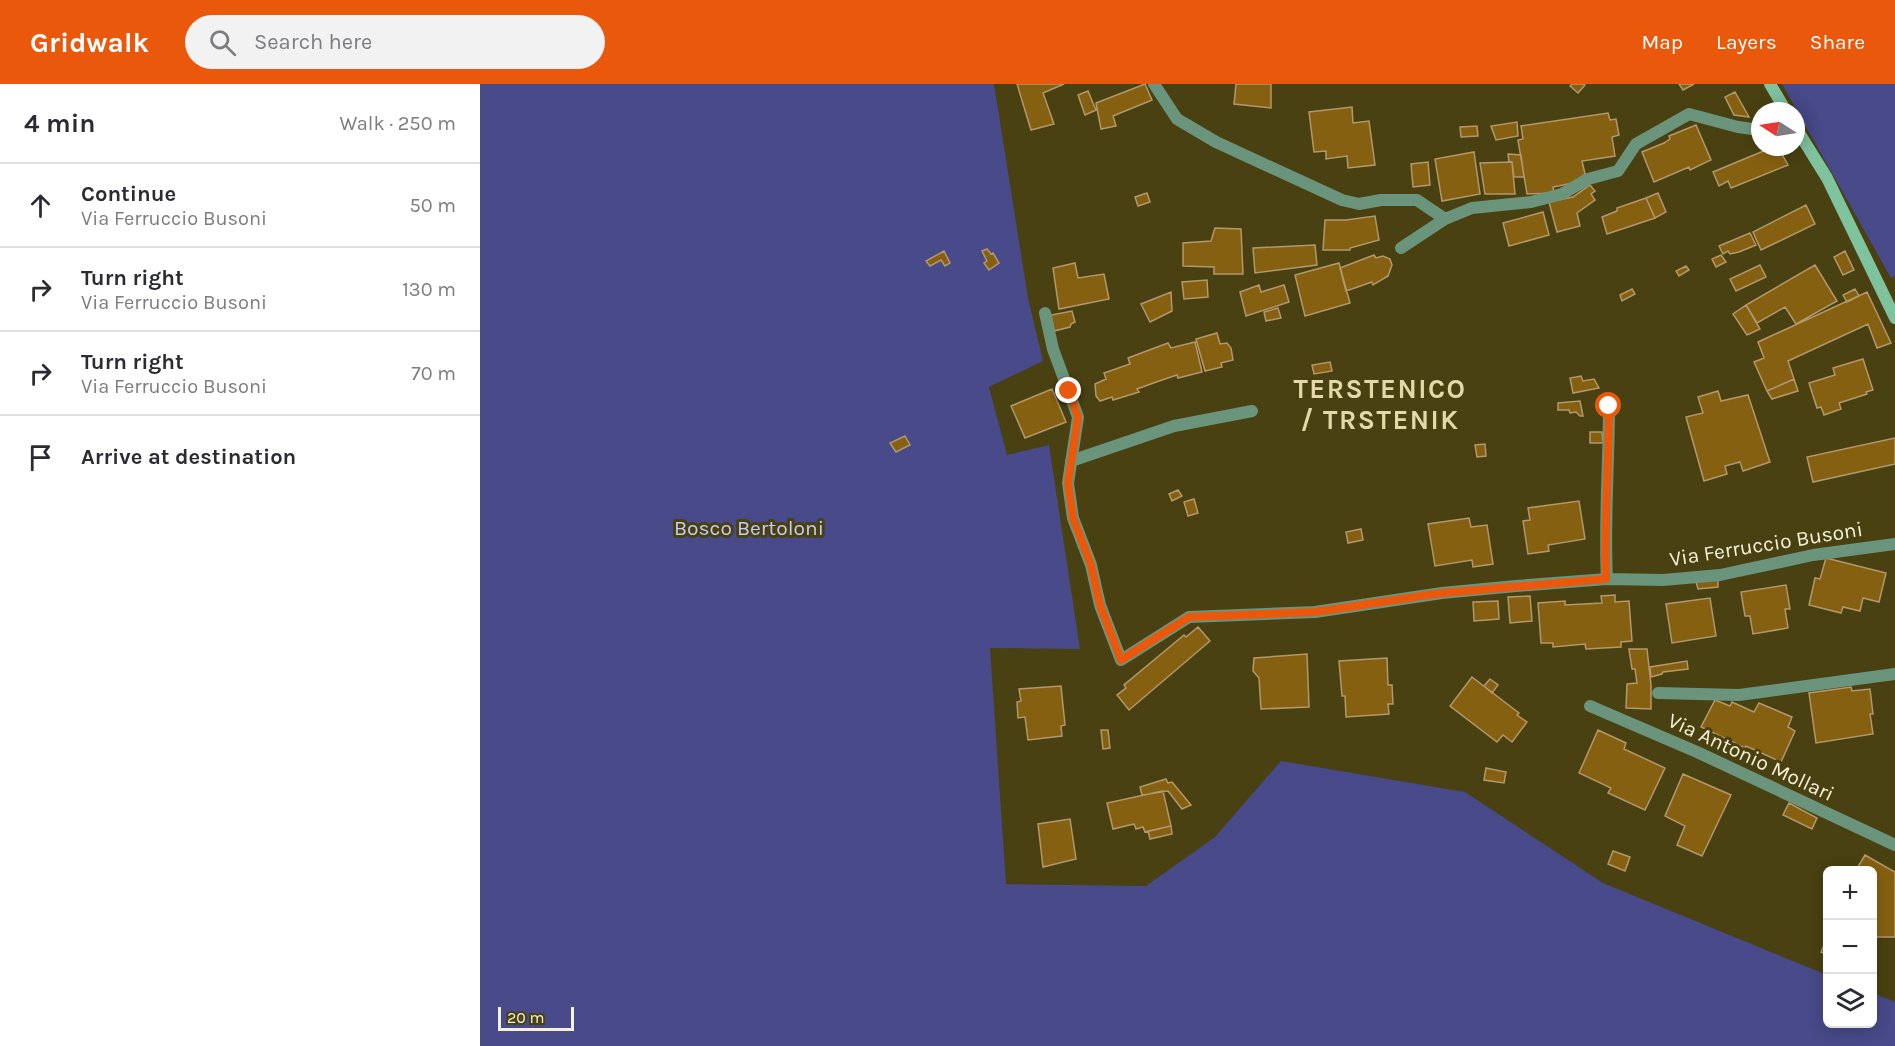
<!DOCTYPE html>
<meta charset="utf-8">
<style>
:root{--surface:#fff;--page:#f2f2f3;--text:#2b2b33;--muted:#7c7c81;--line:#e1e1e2;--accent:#ea580c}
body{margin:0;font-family:Karla,sans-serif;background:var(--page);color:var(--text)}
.controls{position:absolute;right:18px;bottom:18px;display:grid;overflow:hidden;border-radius:9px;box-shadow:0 3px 15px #0003}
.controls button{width:54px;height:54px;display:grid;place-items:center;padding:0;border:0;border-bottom:2px solid var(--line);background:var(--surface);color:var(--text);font:30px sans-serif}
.compass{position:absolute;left:1271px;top:18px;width:54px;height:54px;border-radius:50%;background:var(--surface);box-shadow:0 3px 15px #0003;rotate:282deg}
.scale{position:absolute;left:18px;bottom:15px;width:76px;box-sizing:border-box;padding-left:6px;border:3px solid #f5f1d8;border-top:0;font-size:16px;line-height:21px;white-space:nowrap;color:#f5f1d8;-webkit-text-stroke:4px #494111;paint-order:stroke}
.stop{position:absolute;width:18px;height:18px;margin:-14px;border:4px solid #ea580c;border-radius:50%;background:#fff}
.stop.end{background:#ea580c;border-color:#fff;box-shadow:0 2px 6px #0008}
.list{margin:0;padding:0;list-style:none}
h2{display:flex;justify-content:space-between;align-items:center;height:78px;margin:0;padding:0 24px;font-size:26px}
h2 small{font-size:20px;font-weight:400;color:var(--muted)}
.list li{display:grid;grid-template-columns:39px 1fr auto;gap:18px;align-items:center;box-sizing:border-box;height:84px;padding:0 24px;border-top:2px solid var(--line)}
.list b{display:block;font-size:22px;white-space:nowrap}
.list p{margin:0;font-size:20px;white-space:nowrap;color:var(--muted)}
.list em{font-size:20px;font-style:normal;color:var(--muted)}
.icon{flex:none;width:33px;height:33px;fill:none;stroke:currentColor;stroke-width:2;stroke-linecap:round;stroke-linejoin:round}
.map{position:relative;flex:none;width:1415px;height:962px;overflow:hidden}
header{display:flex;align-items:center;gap:36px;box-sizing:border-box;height:84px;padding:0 30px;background:var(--accent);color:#fff}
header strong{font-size:28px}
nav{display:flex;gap:33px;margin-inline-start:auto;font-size:21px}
.search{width:420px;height:54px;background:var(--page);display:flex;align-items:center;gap:15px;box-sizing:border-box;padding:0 21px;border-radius:33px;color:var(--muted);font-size:22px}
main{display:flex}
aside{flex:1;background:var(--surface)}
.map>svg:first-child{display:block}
</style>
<header>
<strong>Gridwalk</strong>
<div class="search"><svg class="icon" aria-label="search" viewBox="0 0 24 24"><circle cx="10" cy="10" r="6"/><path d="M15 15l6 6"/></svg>Search here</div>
<nav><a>Map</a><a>Layers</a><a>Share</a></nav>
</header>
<main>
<aside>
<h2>4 min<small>Walk · 250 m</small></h2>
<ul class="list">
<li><svg class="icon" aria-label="ahead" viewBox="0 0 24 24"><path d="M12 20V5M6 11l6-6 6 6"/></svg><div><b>Continue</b><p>Via Ferruccio Busoni</p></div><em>50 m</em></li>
<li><svg class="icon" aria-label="right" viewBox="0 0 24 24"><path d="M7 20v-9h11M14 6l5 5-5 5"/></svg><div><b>Turn right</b><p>Via Ferruccio Busoni</p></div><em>130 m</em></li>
<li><svg class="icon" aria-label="right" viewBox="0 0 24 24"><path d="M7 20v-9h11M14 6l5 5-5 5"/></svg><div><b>Turn right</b><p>Via Ferruccio Busoni</p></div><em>70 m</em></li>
<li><svg class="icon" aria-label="arrive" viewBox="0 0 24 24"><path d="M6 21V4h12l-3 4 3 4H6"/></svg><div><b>Arrive at destination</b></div></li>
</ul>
</aside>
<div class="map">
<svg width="1415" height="962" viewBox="0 0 1415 962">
<rect width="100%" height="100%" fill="#494111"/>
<path fill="#484a89" d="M 0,0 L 514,0 L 548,214 L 563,277 L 509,303 L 527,371 L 569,361 L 600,565 L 510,564 L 526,800 L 666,802 L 735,753 L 801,677 L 985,708 L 1123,799 L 1347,891 L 1348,940 L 1392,940 L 1393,909 L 1415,918 L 1415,962 L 0,962 Z
M 1302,0 L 1415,0 L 1415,192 L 1411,194 Z"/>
<path fill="#866011" stroke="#b2986c" stroke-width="1.5" d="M 537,0 L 584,0 L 563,9 L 574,40 L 551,46 Z
M 665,0 L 672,16 L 633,32 L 636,42 L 621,45 L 616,19 Z
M 756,0 L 791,0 L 791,24 L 754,20 Z
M 1092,0 L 1104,0 L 1105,1 L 1098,9 L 1090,2 Z
M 1199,0 L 1214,0 L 1203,6 Z
M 608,7 L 616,26 L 605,31 L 598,11 Z
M 1255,8 L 1269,33 L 1254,31 L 1245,13 Z
M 872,23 L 873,39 L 889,37 L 895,81 L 868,84 L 867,72 L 846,75 L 846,67 L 834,68 L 829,28 Z
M 1128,29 L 1130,36 L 1136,35 L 1139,51 L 1132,53 L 1135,72 L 1102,77 L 1105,90 L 1093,99 L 1073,103 L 1074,109 L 1047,110 L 1038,56 L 1043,55 L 1041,42 Z
M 1037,38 L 1038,52 L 1016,56 L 1011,42 Z
M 1216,41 L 1231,76 L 1210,86 L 1209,83 L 1174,98 L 1162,68 L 1184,59 L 1190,55 L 1189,52 Z
M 997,42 L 998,52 L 981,53 L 980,43 Z
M 1293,63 L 1298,63 L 1308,81 L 1251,104 L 1248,97 L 1239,102 L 1233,88 Z
M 994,68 L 1000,110 L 962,117 L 955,75 Z
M 1028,70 L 1041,71 L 1044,93 L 1034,93 L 1032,78 L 1029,78 Z
M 948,78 L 950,101 L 933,103 L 931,80 Z
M 1032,78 L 1035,110 L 1005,110 L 1000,79 Z
M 1110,101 L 1115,107 L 1111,110 L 1115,116 L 1097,129 L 1100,142 L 1077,148 L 1069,118 L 1093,113 Z
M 667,109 L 670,118 L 658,122 L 655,113 Z
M 1178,109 L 1186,128 L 1175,134 L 1166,114 Z
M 1166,114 L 1175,134 L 1127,150 L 1122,133 L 1137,127 L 1137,124 Z
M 1326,121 L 1335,140 L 1281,166 L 1273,148 Z
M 1063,128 L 1069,151 L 1029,162 L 1023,139 Z
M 895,132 L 899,156 L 870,164 L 870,166 L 843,166 L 845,136 L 866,136 Z
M 735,144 L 761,145 L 763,190 L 734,190 L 734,183 L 703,182 L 703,159 L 731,157 Z
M 1270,149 L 1276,161 L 1259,168 L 1250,170 L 1248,167 L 1243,170 L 1239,162 Z
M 835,161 L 837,181 L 775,189 L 773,164 Z
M 507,165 L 511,170 L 513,169 L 519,179 L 509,186 L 504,179 L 507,177 L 502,167 Z
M 464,167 L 470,179 L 465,182 L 461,176 L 450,182 L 446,177 Z
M 1365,167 L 1374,186 L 1363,191 L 1354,173 Z
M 894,171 L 896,174 L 903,172 L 910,175 L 912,181 L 908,192 L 893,201 L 892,198 L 866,207 L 860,184 Z
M 1241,171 L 1246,178 L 1236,183 L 1232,175 Z
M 595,179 L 598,194 L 624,190 L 629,215 L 579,225 L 573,184 Z
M 859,179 L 870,219 L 825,232 L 815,191 Z
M 1280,181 L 1286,193 L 1256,207 L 1250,195 Z
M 1335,181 L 1357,217 L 1316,240 L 1305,223 L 1277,239 L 1266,221 Z
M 1206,182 L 1209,186 L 1199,192 L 1196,187 Z
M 727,196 L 728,213 L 704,215 L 702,198 Z
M 779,201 L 781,208 L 804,201 L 809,218 L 766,232 L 760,208 Z
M 1152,205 L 1155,210 L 1142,217 L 1140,211 Z
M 1375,205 L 1379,212 L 1367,218 L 1363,211 Z
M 691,208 L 692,227 L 670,238 L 661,220 Z
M 1387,208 L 1411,259 L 1397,264 L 1388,240 L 1308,277 L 1314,295 L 1287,307 L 1274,278 L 1284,274 L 1278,258 Z
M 1266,221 L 1280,245 L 1267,251 L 1253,230 Z
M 798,224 L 801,234 L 786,237 L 784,228 Z
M 592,227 L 595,238 L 591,240 L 590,243 L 574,247 L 571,231 Z
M 737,249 L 740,260 L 747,259 L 751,264 L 753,276 L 741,279 L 742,283 L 725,287 L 716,255 Z
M 715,258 L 722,288 L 698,294 L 697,291 L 682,296 L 657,305 L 659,308 L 633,316 L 632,313 L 620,317 L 616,312 L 615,300 L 626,295 L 624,289 L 650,280 L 648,274 L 688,259 L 691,264 Z
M 1383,275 L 1393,306 L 1386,308 L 1387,310 L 1359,319 L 1361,325 L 1344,331 L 1341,323 L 1337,324 L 1329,299 L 1355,291 L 1353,284 Z
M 850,278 L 852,287 L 834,290 L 832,281 Z
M 1101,292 L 1103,297 L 1114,295 L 1119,304 L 1093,309 L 1090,294 Z
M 1314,295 L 1318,307 L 1292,315 L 1287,307 Z
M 572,305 L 586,338 L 545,354 L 531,322 Z
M 1238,307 L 1241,317 L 1268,311 L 1290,378 L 1263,387 L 1260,378 L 1245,382 L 1247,390 L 1224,397 L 1206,333 L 1223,329 L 1218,313 Z
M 1100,317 L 1103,332 L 1100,332 L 1096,328 L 1090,329 L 1089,326 L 1078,326 L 1078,319 Z
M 1110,348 L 1122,348 L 1123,359 L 1110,359 Z
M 425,352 L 430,361 L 416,368 L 410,359 Z
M 1415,354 L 1415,380 L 1333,398 L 1327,373 Z
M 1005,360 L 1006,372 L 997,373 L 995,361 Z
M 698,406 L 702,412 L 692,417 L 689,410 Z
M 714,415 L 718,429 L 708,432 L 704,418 Z
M 1099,417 L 1105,455 L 1068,461 L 1069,467 L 1048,470 L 1043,437 L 1050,436 L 1048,424 Z
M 989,434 L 991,443 L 1007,441 L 1013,480 L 993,483 L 992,476 L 955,482 L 948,440 Z
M 881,445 L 883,456 L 868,459 L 866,448 Z
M 1346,474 L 1406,489 L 1399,518 L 1383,514 L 1380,527 L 1363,523 L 1361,529 L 1329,521 L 1335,494 L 1340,495 Z
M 1238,495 L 1238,503 L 1218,505 L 1216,498 Z
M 1306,501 L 1310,525 L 1305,525 L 1308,544 L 1273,550 L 1270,532 L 1265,532 L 1261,508 Z
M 1135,511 L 1135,518 L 1149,517 L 1152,557 L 1141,558 L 1141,563 L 1106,565 L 1105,560 L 1073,563 L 1073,559 L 1061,559 L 1058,519 L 1085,517 L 1085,521 L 1122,519 L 1121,512 Z
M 1050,512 L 1052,537 L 1030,539 L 1028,513 Z
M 1230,514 L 1236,552 L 1192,559 L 1186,520 Z
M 1018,517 L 1019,535 L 994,537 L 993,518 Z
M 718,543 L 730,557 L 649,626 L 637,611 L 646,604 L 644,601 L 704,551 L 706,553 Z
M 1149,565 L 1167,565 L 1171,601 L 1171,625 L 1146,624 L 1147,600 L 1157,599 L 1155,585 L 1152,585 Z
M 827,570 L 829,623 L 781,625 L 779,594 L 773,587 L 774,574 Z
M 907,574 L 908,601 L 912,601 L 913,620 L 908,620 L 909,630 L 866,633 L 865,612 L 862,612 L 859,577 Z
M 1207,577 L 1208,585 L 1183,588 L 1182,590 L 1171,593 L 1170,583 Z
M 992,593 L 1039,629 L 1037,631 L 1047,638 L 1032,658 L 1023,651 L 1017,658 L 970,622 Z
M 1010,595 L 1018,601 L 1012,609 L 1004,602 Z
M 581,602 L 585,641 L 581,642 L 582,652 L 548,656 L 545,633 L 538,634 L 537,618 L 541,617 L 539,605 Z
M 1371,603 L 1372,607 L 1390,605 L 1393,630 L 1390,630 L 1393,650 L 1336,659 L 1329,609 Z
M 1235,616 L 1250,622 L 1252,618 L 1274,628 L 1279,619 L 1312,633 L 1308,643 L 1315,647 L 1301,678 L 1266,662 L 1265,664 L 1221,643 Z
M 621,646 L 628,646 L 630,664 L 623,665 Z
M 1118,646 L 1146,659 L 1144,665 L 1185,684 L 1165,726 L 1128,709 L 1131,704 L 1099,689 Z
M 1006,684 L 1026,688 L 1024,699 L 1004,696 Z
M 1203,690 L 1251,711 L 1222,772 L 1197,761 L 1205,742 L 1185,732 Z
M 686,695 L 688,699 L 692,698 L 711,721 L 702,725 L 688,707 L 662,711 L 660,703 Z
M 683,707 L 691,742 L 665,748 L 663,743 L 656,745 L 654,740 L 633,745 L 627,719 Z
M 1309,719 L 1337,734 L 1332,745 L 1303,731 Z
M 590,735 L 596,775 L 563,783 L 558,740 Z
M 691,742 L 692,750 L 670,755 L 668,747 Z
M 1133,767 L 1150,773 L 1145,787 L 1128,780 Z
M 1385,771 L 1415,788 L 1415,853 L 1396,853 L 1396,827 L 1392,825 L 1392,786 L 1376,786 Z
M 1347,855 L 1348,856 L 1348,871 L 1341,868 Z"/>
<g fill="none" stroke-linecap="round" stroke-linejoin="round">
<path stroke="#6b947d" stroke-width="12" d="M 674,0 L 697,35 L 736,58 L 862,116 L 879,120 L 901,116 L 937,116 L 965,135
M 921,164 L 965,135 L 992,124 L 1051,118 L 1082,110 L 1108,95 L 1138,87 L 1156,60 L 1209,30 L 1258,43 L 1280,46
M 565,229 L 573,265 L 598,333 L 588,399 L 593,434 L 611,481 L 620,521 L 641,576 L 709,533 L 835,528 L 962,509 L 1036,502 L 1127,495 L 1183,496 L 1240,491 L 1333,471 L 1415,460
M 591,377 L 694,342 L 772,327
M 1127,495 C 1124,438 1129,380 1129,322
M 1178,609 L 1259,611 L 1415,590
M 1110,622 L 1217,668 L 1415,761"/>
<path stroke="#7fc29e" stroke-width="12" d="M 1290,0 L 1306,27
M 1316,44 L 1347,94 L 1415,234"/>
</g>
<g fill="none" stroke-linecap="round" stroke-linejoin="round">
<path stroke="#ea580c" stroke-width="8" d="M 589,307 L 598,333 L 588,399 L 593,434 L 611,481 L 620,521 L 641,576 L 709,533 L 835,528 L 962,509 L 1126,495 C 1124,438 1129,380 1129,322"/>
</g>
<g text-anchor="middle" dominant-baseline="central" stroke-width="6" stroke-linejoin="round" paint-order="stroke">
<g font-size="21" fill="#c6cbf8" stroke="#494111">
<text x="269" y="444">Bosco Bertoloni</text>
</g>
<g font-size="21" fill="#f5f1d8" stroke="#494111">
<text transform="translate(1286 460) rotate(-9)">Via Ferruccio Busoni</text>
<text transform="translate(1271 673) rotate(25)">Via Antonio Mollari</text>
</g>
<g font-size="27" font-weight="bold" letter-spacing="1.5" fill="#e2d9a7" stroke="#494111">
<text x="900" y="305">TERSTENICO<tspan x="900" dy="31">/ TRSTENIK</tspan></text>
</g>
</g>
</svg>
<div class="controls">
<button>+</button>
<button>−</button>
<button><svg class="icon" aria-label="layers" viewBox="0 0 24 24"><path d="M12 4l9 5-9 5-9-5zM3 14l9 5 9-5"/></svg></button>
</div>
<svg class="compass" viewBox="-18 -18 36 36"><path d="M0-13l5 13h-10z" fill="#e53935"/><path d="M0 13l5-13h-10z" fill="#7c7c81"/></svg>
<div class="scale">20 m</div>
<div class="stop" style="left:1129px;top:322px"></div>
<div class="stop end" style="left:589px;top:307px"></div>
</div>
</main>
